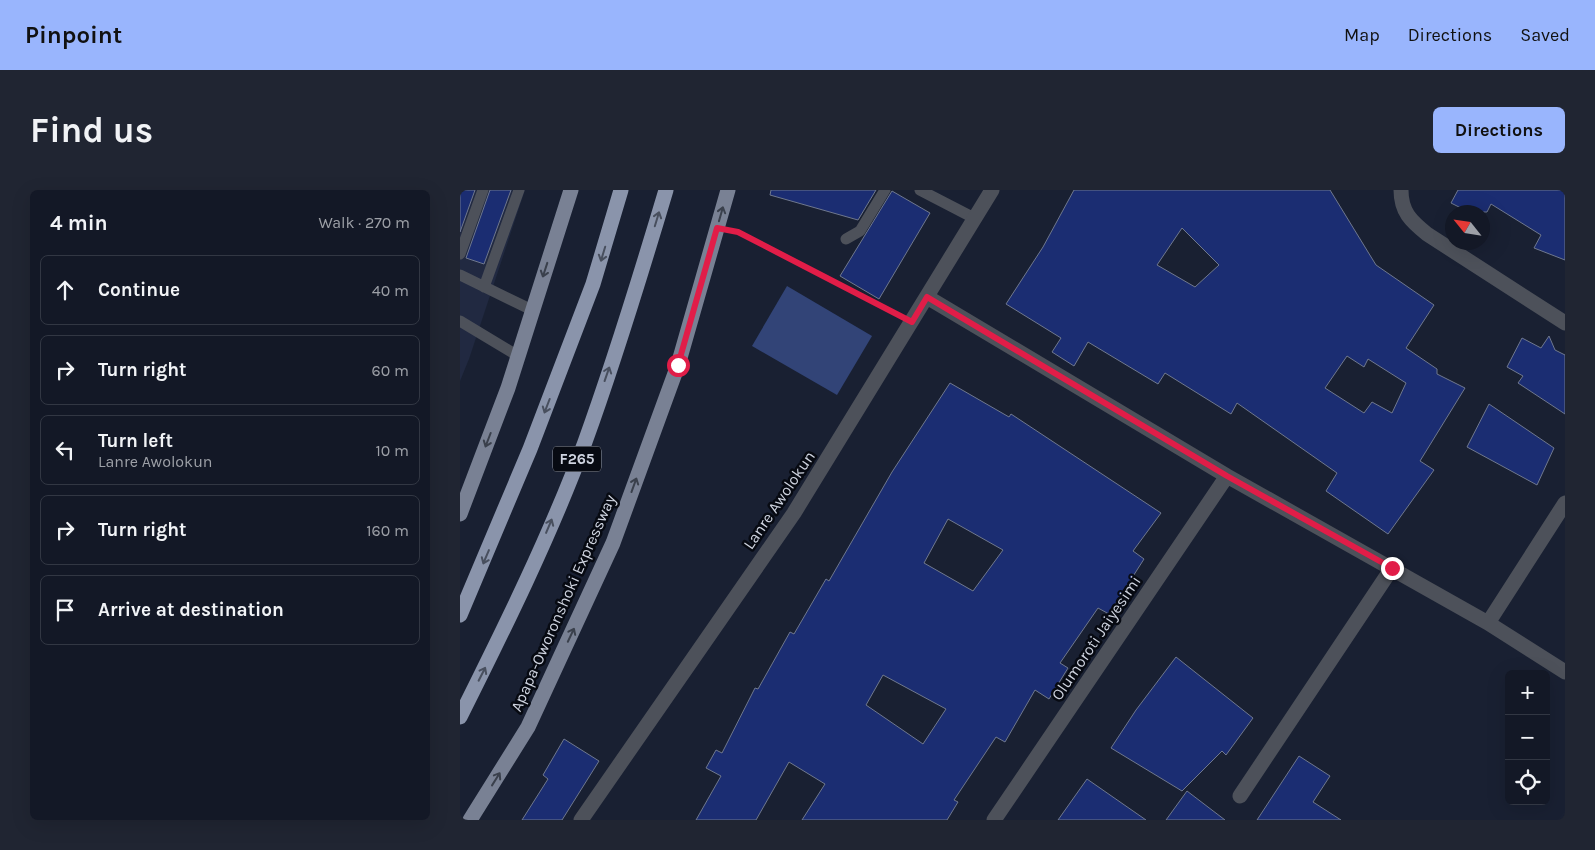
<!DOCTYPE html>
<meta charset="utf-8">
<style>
:root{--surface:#131826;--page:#202532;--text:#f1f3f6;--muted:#9da0a7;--line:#323743;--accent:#99b5fd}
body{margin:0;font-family:Karla,sans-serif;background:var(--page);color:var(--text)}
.controls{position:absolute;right:15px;bottom:15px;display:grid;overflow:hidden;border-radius:8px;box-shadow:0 5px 20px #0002}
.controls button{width:45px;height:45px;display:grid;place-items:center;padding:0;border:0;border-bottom:1px solid var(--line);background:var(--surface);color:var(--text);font:25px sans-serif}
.compass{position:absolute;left:985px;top:15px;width:45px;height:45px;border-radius:50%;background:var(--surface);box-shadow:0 5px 20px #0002;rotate:300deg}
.stop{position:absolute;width:15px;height:15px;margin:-11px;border:4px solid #e11d48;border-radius:50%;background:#fff}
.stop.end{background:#e11d48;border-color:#fff;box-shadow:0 1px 5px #0008}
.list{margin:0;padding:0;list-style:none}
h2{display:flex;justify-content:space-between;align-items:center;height:65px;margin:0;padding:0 20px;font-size:21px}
h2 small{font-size:16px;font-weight:400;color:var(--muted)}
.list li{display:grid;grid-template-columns:32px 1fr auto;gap:15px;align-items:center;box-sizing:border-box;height:70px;margin:0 10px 10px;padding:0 10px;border:1px solid var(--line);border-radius:8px}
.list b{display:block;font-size:19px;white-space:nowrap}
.list p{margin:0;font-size:16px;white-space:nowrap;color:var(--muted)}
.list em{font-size:16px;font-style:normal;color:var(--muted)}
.icon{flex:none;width:28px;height:28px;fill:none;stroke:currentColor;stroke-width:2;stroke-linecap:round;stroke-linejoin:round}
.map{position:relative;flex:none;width:1105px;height:630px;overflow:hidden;border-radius:8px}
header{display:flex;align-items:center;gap:30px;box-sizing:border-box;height:70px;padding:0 25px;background:var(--accent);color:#111}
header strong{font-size:24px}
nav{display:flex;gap:28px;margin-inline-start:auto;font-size:18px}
.intro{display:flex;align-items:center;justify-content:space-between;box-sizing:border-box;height:120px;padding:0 30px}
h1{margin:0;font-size:35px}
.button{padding:12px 22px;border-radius:8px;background:var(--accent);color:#111;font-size:18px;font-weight:700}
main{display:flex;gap:30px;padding:0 30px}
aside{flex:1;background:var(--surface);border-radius:8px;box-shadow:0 5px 20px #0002}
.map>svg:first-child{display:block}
</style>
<header>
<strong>Pinpoint</strong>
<nav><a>Map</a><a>Directions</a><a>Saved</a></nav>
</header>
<div class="intro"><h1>Find us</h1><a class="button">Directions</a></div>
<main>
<aside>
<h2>4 min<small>Walk · 270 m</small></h2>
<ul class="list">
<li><svg class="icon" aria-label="ahead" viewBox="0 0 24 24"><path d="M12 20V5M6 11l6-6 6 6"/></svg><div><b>Continue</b></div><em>40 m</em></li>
<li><svg class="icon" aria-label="right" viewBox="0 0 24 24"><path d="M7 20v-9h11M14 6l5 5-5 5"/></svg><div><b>Turn right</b></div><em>60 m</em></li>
<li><svg class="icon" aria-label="left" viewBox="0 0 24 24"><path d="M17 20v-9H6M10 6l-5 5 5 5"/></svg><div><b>Turn left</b><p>Lanre Awolokun</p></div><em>10 m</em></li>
<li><svg class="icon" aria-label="right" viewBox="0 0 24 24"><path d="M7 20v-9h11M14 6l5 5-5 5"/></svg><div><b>Turn right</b></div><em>160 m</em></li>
<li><svg class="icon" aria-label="arrive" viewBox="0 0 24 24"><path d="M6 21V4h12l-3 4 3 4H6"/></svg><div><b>Arrive at destination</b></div></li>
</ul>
</aside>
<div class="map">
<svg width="1105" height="630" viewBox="0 0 1105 630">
<rect width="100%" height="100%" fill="#192032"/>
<path fill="#212941" d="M 0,0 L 65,0 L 9,169 L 0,191 Z"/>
<path fill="#324477" d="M 327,96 L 412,146 L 377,205 L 292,156 Z"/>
<path fill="#1b2d72" stroke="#6f788e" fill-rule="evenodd" d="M 0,0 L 15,0 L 0,42 Z
M 30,0 L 51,0 L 24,74 L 6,68 Z
M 311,0 L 416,0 L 398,30 L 310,5 Z
M 614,0 L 870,0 L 916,75 L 974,115 L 946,158 L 977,179 L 977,184 L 1005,198 L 960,271 L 974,280 L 928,344 L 866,301 L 877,283 L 777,213 L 771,224 L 705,183 L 698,194 L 628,152 L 614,176 L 592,162 L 601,148 L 546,114 L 583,57 ZM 722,38 L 759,75 L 735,97 L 697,75 ZM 887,166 L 904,177 L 908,169 L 946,193 L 932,223 L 912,212 L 904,223 L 865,198 Z
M 998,0 L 1105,0 L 1105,70 L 1074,58 L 1081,45 L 1031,14 L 1027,22 L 1009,22 L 991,13 Z
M 432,1 L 470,23 L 419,109 L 380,86 Z
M 1089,146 L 1095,160 L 1105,165 L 1105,224 L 1058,193 L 1063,186 L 1047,177 L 1062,148 L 1081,158 Z
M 490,193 L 549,227 L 551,224 L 701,323 L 673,361 L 684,369 L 649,424 L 638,418 L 600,473 L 608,478 L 589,509 L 575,500 L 545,552 L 536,547 L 494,610 L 498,612 L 487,630 L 342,630 L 365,594 L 329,572 L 296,630 L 236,630 L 261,586 L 246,578 L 256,560 L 262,563 L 295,498 L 298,499 L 330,442 L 334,444 L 366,389 L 369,391 L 432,282 ZM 488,329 L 543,360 L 513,401 L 464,373 ZM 423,485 L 486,519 L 463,554 L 406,515 Z
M 1029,214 L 1094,258 L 1077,295 L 1007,257 Z
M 716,467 L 793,528 L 766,565 L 762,561 L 722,601 L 651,558 L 676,520 Z
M 104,549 L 139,571 L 102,630 L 62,630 L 88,589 L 83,585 Z
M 839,566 L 870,586 L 853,612 L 881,630 L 797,630 Z
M 627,589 L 686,630 L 598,630 Z
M 727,601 L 765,630 L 706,630 Z"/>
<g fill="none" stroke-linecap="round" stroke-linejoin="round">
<path stroke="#6b7180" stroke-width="3" stroke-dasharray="1 4" stroke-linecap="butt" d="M 275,42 L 290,47 L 436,124"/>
<path stroke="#4d515a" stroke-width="11" d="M 460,0 L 514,28
M 386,49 L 400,41 L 425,0
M 0,64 L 23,0
M 0,85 L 72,120
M 24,97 L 59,0
M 0,131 L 58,166"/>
<path stroke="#4d515a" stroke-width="15" d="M 941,0 C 941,22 951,31 967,44 L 1105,133
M 467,107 L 767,286 L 1028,433 L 1105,482
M 1028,433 L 1105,313
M 780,606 L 932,378
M 121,630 L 334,323 L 532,0
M 534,630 L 767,286"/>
<path stroke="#798194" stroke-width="15" d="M 0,324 L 48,198 L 111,0
M 10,630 L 68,537 L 153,353 L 218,175 L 268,0"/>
<path stroke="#8a94ab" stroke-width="15" d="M 0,425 L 70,259 L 133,94 L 161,0
M 0,527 C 45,437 90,346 125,252 C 155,169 181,84 206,0"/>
</g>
<defs><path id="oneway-shaft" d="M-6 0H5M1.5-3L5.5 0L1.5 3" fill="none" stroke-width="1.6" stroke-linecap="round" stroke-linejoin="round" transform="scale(1.25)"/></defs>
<g stroke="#3a404c">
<use href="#oneway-shaft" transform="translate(261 24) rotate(-74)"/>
<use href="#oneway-shaft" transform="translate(85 80) rotate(108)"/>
<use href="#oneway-shaft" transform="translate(28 250) rotate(111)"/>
<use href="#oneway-shaft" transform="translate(174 295) rotate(-70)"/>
<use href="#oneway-shaft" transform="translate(111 445) rotate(-65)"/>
<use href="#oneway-shaft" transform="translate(36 589) rotate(-58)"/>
</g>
<g stroke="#484f5e">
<use href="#oneway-shaft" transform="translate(197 29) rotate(-73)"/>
<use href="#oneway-shaft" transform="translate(143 64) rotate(107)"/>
<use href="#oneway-shaft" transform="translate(147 184) rotate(-71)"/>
<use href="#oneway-shaft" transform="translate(87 216) rotate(111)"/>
<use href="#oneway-shaft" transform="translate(89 336) rotate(-67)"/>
<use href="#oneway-shaft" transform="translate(26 367) rotate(113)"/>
<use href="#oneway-shaft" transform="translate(22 484) rotate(-63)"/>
</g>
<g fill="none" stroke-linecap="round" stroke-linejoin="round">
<path stroke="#e11d48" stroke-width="6" d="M 218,175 L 257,38 L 278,42 L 452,132 L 467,107 L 767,286 L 932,378"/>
</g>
<g text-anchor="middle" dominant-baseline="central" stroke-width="5" stroke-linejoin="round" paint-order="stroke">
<rect fill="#070a12" stroke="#9297a2" stroke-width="1" x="93" y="256.5" width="48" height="25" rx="4"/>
<g font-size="15" font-weight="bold" fill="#ced3df">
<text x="117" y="269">F265</text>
</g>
<g font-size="16" fill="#ced3df" stroke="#070a12">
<text transform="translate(319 310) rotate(-56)">Lanre Awolokun</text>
<text transform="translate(103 413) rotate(-66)">Apapa-Oworonshoki Expressway</text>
<text transform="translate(636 448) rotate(-56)">Olumoroti Jaiyesimi</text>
</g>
</g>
</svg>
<div class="controls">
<button>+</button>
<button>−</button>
<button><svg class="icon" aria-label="locate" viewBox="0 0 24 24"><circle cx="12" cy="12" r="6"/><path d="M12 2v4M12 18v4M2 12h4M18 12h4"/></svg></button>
</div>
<svg class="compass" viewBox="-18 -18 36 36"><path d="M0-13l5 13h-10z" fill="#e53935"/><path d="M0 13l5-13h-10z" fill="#9da0a7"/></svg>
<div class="stop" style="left:218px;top:175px"></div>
<div class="stop end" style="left:932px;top:378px"></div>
</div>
</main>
